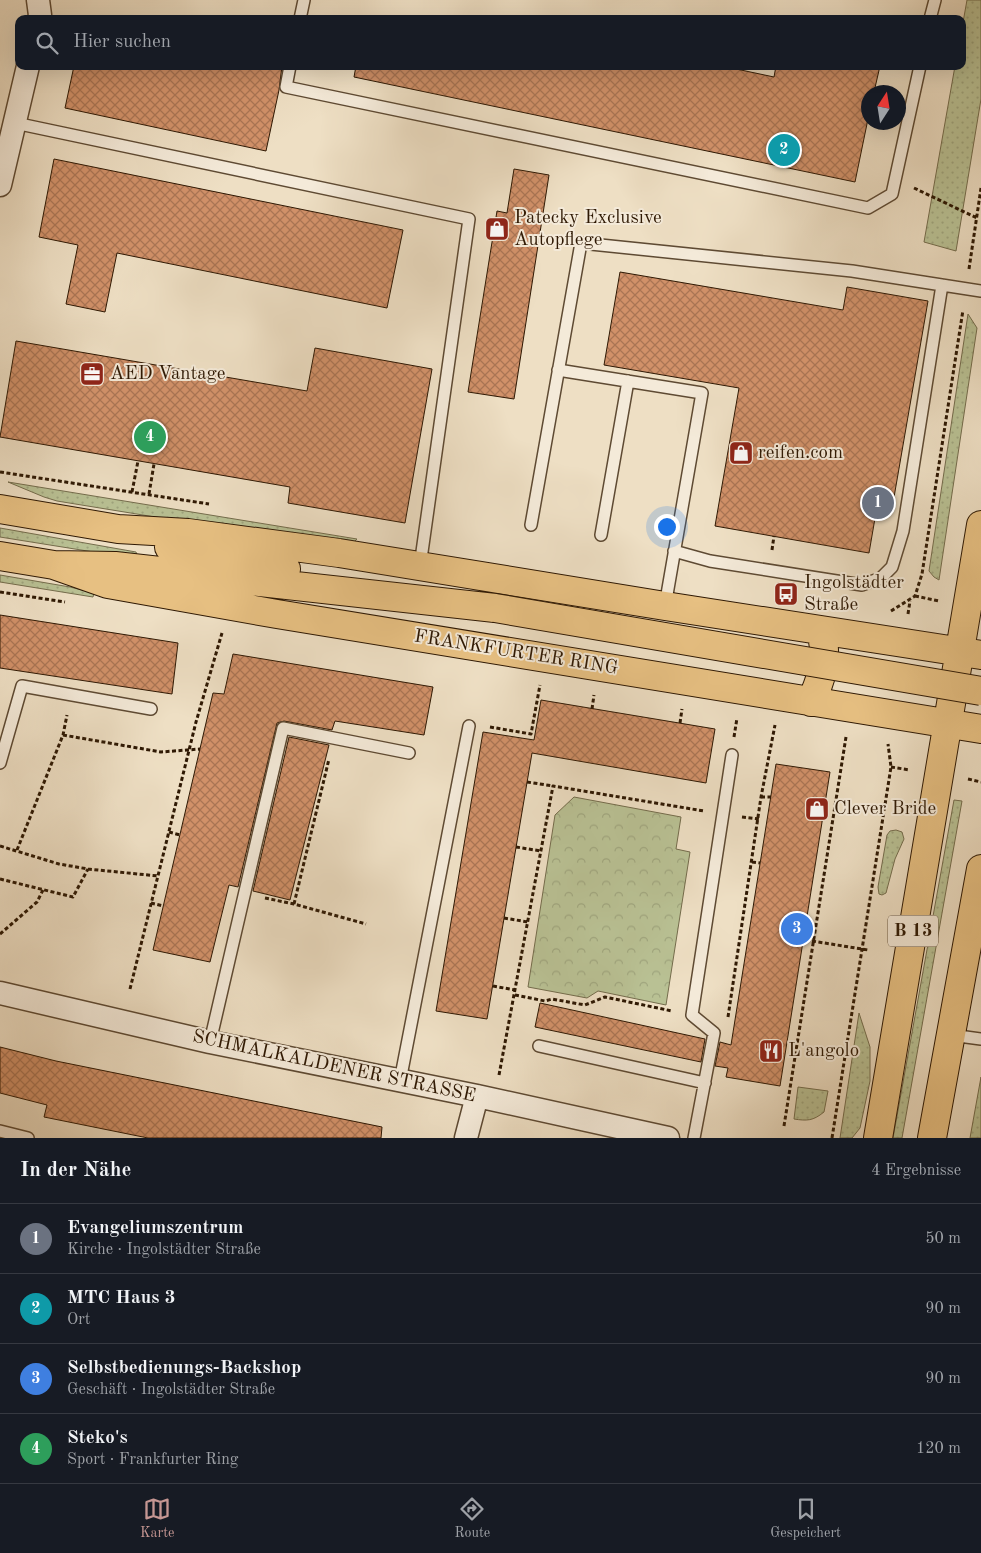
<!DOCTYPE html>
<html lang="de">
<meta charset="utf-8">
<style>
:root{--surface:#171b24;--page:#242831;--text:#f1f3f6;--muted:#9ea1a6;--line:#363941;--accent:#c59692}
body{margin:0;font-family:"Old Standard TT",serif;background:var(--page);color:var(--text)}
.compass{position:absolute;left:861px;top:85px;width:45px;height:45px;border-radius:50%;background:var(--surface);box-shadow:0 5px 20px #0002;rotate:12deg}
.you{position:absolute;left:666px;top:526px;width:18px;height:18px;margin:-12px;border:4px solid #fff;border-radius:50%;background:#1a73e8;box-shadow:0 0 0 8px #1a73e833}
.badge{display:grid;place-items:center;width:32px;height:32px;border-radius:50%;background:var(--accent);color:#fff;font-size:16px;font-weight:700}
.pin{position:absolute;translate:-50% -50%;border:2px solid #fff;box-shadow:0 1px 5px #0006}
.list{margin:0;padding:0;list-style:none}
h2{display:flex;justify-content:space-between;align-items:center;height:65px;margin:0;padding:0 20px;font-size:21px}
h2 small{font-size:16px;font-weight:400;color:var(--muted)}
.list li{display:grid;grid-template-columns:32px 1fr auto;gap:15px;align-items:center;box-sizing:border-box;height:70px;padding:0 20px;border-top:1px solid var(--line)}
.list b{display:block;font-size:19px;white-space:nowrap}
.list p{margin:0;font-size:16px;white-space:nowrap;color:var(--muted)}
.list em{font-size:16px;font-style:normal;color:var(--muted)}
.icon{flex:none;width:28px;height:28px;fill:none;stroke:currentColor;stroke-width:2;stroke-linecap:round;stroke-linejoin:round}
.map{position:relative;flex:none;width:981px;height:1138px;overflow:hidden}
.search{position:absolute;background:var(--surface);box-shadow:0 5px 20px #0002;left:15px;right:15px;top:15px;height:55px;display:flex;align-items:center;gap:12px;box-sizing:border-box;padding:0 18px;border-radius:10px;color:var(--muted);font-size:19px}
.sheet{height:345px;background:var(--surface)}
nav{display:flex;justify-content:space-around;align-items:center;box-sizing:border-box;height:70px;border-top:1px solid var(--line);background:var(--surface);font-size:14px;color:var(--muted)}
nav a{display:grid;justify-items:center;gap:2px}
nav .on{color:var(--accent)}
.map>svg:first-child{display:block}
</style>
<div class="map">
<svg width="981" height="1138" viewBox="0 0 981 1138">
<defs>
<pattern id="grass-dots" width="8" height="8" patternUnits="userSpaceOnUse" patternTransform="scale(1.25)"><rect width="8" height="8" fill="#b9c194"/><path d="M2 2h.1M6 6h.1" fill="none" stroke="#9fa57e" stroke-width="1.8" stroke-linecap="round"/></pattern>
<pattern id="park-crowns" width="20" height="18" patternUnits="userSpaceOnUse" patternTransform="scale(1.25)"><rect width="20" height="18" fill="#b9c194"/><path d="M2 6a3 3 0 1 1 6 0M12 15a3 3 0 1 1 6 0" fill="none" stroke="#9fa57e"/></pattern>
<pattern id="building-cross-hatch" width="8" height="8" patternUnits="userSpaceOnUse" patternTransform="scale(1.25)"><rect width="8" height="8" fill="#d19169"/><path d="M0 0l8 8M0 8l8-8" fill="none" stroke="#aa7554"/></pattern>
</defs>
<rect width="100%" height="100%" fill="#eedfc4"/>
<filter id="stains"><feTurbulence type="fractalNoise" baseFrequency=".004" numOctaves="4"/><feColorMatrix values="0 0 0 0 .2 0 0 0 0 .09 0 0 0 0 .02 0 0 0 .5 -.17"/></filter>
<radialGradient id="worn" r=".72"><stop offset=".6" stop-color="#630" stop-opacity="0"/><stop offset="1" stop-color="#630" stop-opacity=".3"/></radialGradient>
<path fill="url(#grass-dots)" stroke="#746c4c" d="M 967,0 L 981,0 L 981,99 L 956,251 L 924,242 L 955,66 L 962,66 L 962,28 Z
M 968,314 L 977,328 L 939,580 L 934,577 L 929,571 Z
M 8,482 L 357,539 L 353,543 L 198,524 L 57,501 L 44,497 Z
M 0,528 L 136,552 L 138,557 L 131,558 L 0,537 Z
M 0,575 L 70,587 L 94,593 L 93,597 L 0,582 Z
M 954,800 L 962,801 L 902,1138 L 893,1138 Z
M 896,830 L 902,832 L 904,839 L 895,859 L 886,893 L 882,895 L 879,894 L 878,887 L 887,835 L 890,831 Z
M 859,1013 L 870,1047 L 870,1081 L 860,1128 L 852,1138 L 840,1138 Z
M 981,1077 L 981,1138 L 970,1138 Z
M 798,1087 L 828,1091 L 824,1112 C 813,1121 807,1121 794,1119 Z"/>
<path fill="url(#park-crowns)" stroke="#746c4c" d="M 574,797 L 681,817 L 676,849 L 690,852 L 666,1005 L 598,991 L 587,998 L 528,987 L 555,815 Z"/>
<path fill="url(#building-cross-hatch)" stroke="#2e1803" d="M 74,66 L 282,66 L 279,90 L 266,151 L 65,108 Z
M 356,66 L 722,66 L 774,77 L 776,66 L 880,66 L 874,92 L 868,92 L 868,119 L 855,182 L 354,77 Z
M 54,159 L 403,230 L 387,308 L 117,253 L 105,312 L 66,304 L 78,245 L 39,237 Z
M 514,169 L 549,175 L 514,399 L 468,392 L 497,211 L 507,213 Z
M 620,272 L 843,310 L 847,287 L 928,301 L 893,503 L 878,501 L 869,553 L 715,526 L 739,388 L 604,365 Z
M 16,341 L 307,391 L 315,348 L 432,369 L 405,523 L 288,503 L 290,487 L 0,437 Z
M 0,615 L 178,643 L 172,694 L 0,668 Z
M 233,654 L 433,687 L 424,735 L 335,721 L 332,730 L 284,721 L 277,723 L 238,887 L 229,885 L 210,962 L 153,950 L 213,693 L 224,694 Z
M 541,700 L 715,729 L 706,783 L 532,753 L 487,1019 L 436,1011 L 483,732 L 534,740 Z
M 289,737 L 329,745 L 290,900 L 253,891 Z
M 776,764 L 830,772 L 780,1086 L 726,1077 L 728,1068 L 715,1066 L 720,1042 L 731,1045 Z
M 540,1003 L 705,1039 L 701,1062 L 535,1027 Z
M 0,1047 L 56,1061 L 382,1127 L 381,1138 L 148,1138 L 44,1117 L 47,1105 L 0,1093 Z"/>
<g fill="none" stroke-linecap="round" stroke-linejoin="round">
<defs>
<path id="service" d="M 300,19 L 304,0
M 930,19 L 935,0
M 290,66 L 286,87 L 868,208 L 892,194 L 920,66
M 15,123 L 469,219 L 420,566
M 558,370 L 702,393 L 665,606
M 531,525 L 581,243 L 852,271 L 981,291
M 601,535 L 628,381
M 674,551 L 710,561 L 862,585 L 881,578 L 892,567 L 903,531 L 942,285
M 0,763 L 22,686 L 151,709
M 951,1035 L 981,1039
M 210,1042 L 283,728 L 409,753
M 539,1046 L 705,1083
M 400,1081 L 469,726
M 0,1131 L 28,1138
M 694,1138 L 714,1033 L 692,1015 L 732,755"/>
<path id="minor" d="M 38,0 L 40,15 L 39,19
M 0,185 L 28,66
M 0,993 L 210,1042 L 477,1096 L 668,1138
M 466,1138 L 477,1096"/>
<path id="primary" d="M 0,509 L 118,529 L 188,533 L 339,553 L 665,606 L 981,655
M 169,547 L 286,569
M 0,556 L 54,565 L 115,566 L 495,608
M 54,565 L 108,584 L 277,614 L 981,729
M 811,702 C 820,682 827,662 823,641
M 878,1138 L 981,525
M 932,1138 L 981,869"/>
</defs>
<use href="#service" stroke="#5e4a33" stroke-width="14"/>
<use href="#minor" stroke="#5e4a33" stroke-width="25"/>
<use href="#primary" stroke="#2e1803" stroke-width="30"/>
<path stroke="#2e1803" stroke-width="3" stroke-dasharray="4 2.5" stroke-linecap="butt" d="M 914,188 L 977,218
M 969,269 L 981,188
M 0,472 L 209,504
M 132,492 L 138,461
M 149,494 L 154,464
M 772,550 L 774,536
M 0,592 L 65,602
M 915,596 L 939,601
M 891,611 L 915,596 L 922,574 L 963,310
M 908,614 L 910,601
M 592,709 L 594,695
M 680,723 L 682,709
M 490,727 L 531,734 L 540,685
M 63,735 L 161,752 L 200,749
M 734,737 L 737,718
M 891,767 L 910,770
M 968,779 L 981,782
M 527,782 L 553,786
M 761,797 L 771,797
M 742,817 L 759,819
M 169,832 L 180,835
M 0,846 L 59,864 L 88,869 L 158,876
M 516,847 L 541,851
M 17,850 L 63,735 L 67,715
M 752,862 L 760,863
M 0,879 L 73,897 L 88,869
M 265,898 L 294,904 L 366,924
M 151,903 L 163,906
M 294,904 L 329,759
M 504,918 L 528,922
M 0,934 L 37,902 L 43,890
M 812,941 L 868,950
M 493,986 L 515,990
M 130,989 L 196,722 L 222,633
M 515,995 L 545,1001 L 552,999 L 585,1005 L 605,997 L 672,1011
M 728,1017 L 761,797 L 775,725
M 499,1075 L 553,786 L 704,811
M 784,1126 L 846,737
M 832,1138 L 891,767 L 888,744"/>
<use href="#service" stroke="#f4ead9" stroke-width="11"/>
<use href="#minor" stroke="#f4ead9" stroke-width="22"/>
<use href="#primary" stroke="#e7c082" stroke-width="28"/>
<defs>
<path id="primary-bridge" d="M 495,608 L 981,691"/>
</defs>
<use href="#primary-bridge" stroke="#2e1803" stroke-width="30" stroke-linecap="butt"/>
<use href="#primary-bridge" stroke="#e7c082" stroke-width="28"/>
</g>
<defs>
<symbol id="shop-square" viewBox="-11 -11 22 22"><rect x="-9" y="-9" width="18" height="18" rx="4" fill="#8f2418" stroke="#f4ead9"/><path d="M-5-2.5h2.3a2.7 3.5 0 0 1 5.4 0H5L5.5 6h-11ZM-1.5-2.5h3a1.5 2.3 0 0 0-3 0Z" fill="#fff"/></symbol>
<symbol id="office-square" viewBox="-11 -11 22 22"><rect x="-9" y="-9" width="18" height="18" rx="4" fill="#8f2418" stroke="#f4ead9"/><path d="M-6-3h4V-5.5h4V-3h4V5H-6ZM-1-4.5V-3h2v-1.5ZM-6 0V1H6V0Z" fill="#fff"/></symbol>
<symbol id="bus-square" viewBox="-11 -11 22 22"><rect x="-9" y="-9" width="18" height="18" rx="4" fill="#8f2418" stroke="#f4ead9"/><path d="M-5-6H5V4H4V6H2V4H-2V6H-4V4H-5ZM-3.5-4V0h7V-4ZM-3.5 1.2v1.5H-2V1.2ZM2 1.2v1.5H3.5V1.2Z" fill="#fff"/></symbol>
<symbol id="restaurant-square" viewBox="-11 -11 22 22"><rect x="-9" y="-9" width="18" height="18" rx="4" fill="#8f2418" stroke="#f4ead9"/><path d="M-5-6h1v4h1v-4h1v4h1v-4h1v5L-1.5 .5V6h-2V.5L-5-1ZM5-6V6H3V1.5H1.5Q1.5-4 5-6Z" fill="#fff"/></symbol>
</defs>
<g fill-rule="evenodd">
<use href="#shop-square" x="483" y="215" width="28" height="28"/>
<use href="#office-square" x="78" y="360" width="28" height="28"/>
<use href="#shop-square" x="727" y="439" width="28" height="28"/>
<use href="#bus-square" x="772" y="580" width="28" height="28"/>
<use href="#shop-square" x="803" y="795" width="28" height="28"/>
<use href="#restaurant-square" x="757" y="1037" width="28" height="28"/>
</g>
<g text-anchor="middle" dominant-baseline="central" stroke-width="4" stroke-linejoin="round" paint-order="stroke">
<rect fill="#f4ead9" stroke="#695743" stroke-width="1" x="888" y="915.5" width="50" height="31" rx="4"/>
<g font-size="18" font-weight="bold" fill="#2e1803">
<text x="913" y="931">B 13</text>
</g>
<g font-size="19" fill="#2e1803" stroke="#f4ead9" text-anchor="start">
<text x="514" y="218">Patecky Exclusive<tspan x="514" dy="22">Autopflege</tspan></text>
<text x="110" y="374">AED Vantage</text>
<text x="758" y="453">reifen.com</text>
<text x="804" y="583">Ingolstädter<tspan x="804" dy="22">Straße</tspan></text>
<text x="834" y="809">Clever Bride</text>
<text x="788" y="1051">L'angolo</text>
</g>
<g font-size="19" fill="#2e1803" stroke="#f4ead9">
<text transform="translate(516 653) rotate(9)">FRANKFURTER RING</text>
<text transform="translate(334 1067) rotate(12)">SCHMALKALDENER STRASSE</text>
</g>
</g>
<rect width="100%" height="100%" filter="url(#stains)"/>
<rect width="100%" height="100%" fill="url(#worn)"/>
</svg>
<svg class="compass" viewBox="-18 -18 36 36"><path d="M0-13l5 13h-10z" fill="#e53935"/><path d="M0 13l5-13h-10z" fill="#9ea1a6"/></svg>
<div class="you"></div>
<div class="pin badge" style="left:878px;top:503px;background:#6b7280">1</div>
<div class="pin badge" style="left:784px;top:150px;background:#0f9aa8">2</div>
<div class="pin badge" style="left:797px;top:929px;background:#3f7fe0">3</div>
<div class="pin badge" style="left:150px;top:437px;background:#2e9e5b">4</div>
<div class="search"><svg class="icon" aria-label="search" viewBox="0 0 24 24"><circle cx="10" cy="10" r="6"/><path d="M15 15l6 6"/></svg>Hier suchen</div>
</div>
<section class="sheet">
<h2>In der Nähe<small>4 Ergebnisse</small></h2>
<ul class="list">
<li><span class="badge" style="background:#6b7280">1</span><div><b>Evangeliumszentrum</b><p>Kirche · Ingolstädter Straße</p></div><em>50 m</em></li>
<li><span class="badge" style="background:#0f9aa8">2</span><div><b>MTC Haus 3</b><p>Ort</p></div><em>90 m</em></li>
<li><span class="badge" style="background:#3f7fe0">3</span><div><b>Selbstbedienungs-Backshop</b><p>Geschäft · Ingolstädter Straße</p></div><em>90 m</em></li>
<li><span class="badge" style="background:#2e9e5b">4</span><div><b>Steko's</b><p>Sport · Frankfurter Ring</p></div><em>120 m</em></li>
</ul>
</section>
<nav>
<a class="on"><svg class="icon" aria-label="map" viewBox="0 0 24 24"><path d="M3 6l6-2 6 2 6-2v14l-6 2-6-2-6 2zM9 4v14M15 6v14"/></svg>Karte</a>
<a><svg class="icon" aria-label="directions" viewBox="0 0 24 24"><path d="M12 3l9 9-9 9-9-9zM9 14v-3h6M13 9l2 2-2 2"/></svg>Route</a>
<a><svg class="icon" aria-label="saved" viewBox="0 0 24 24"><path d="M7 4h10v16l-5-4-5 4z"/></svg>Gespeichert</a>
</nav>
